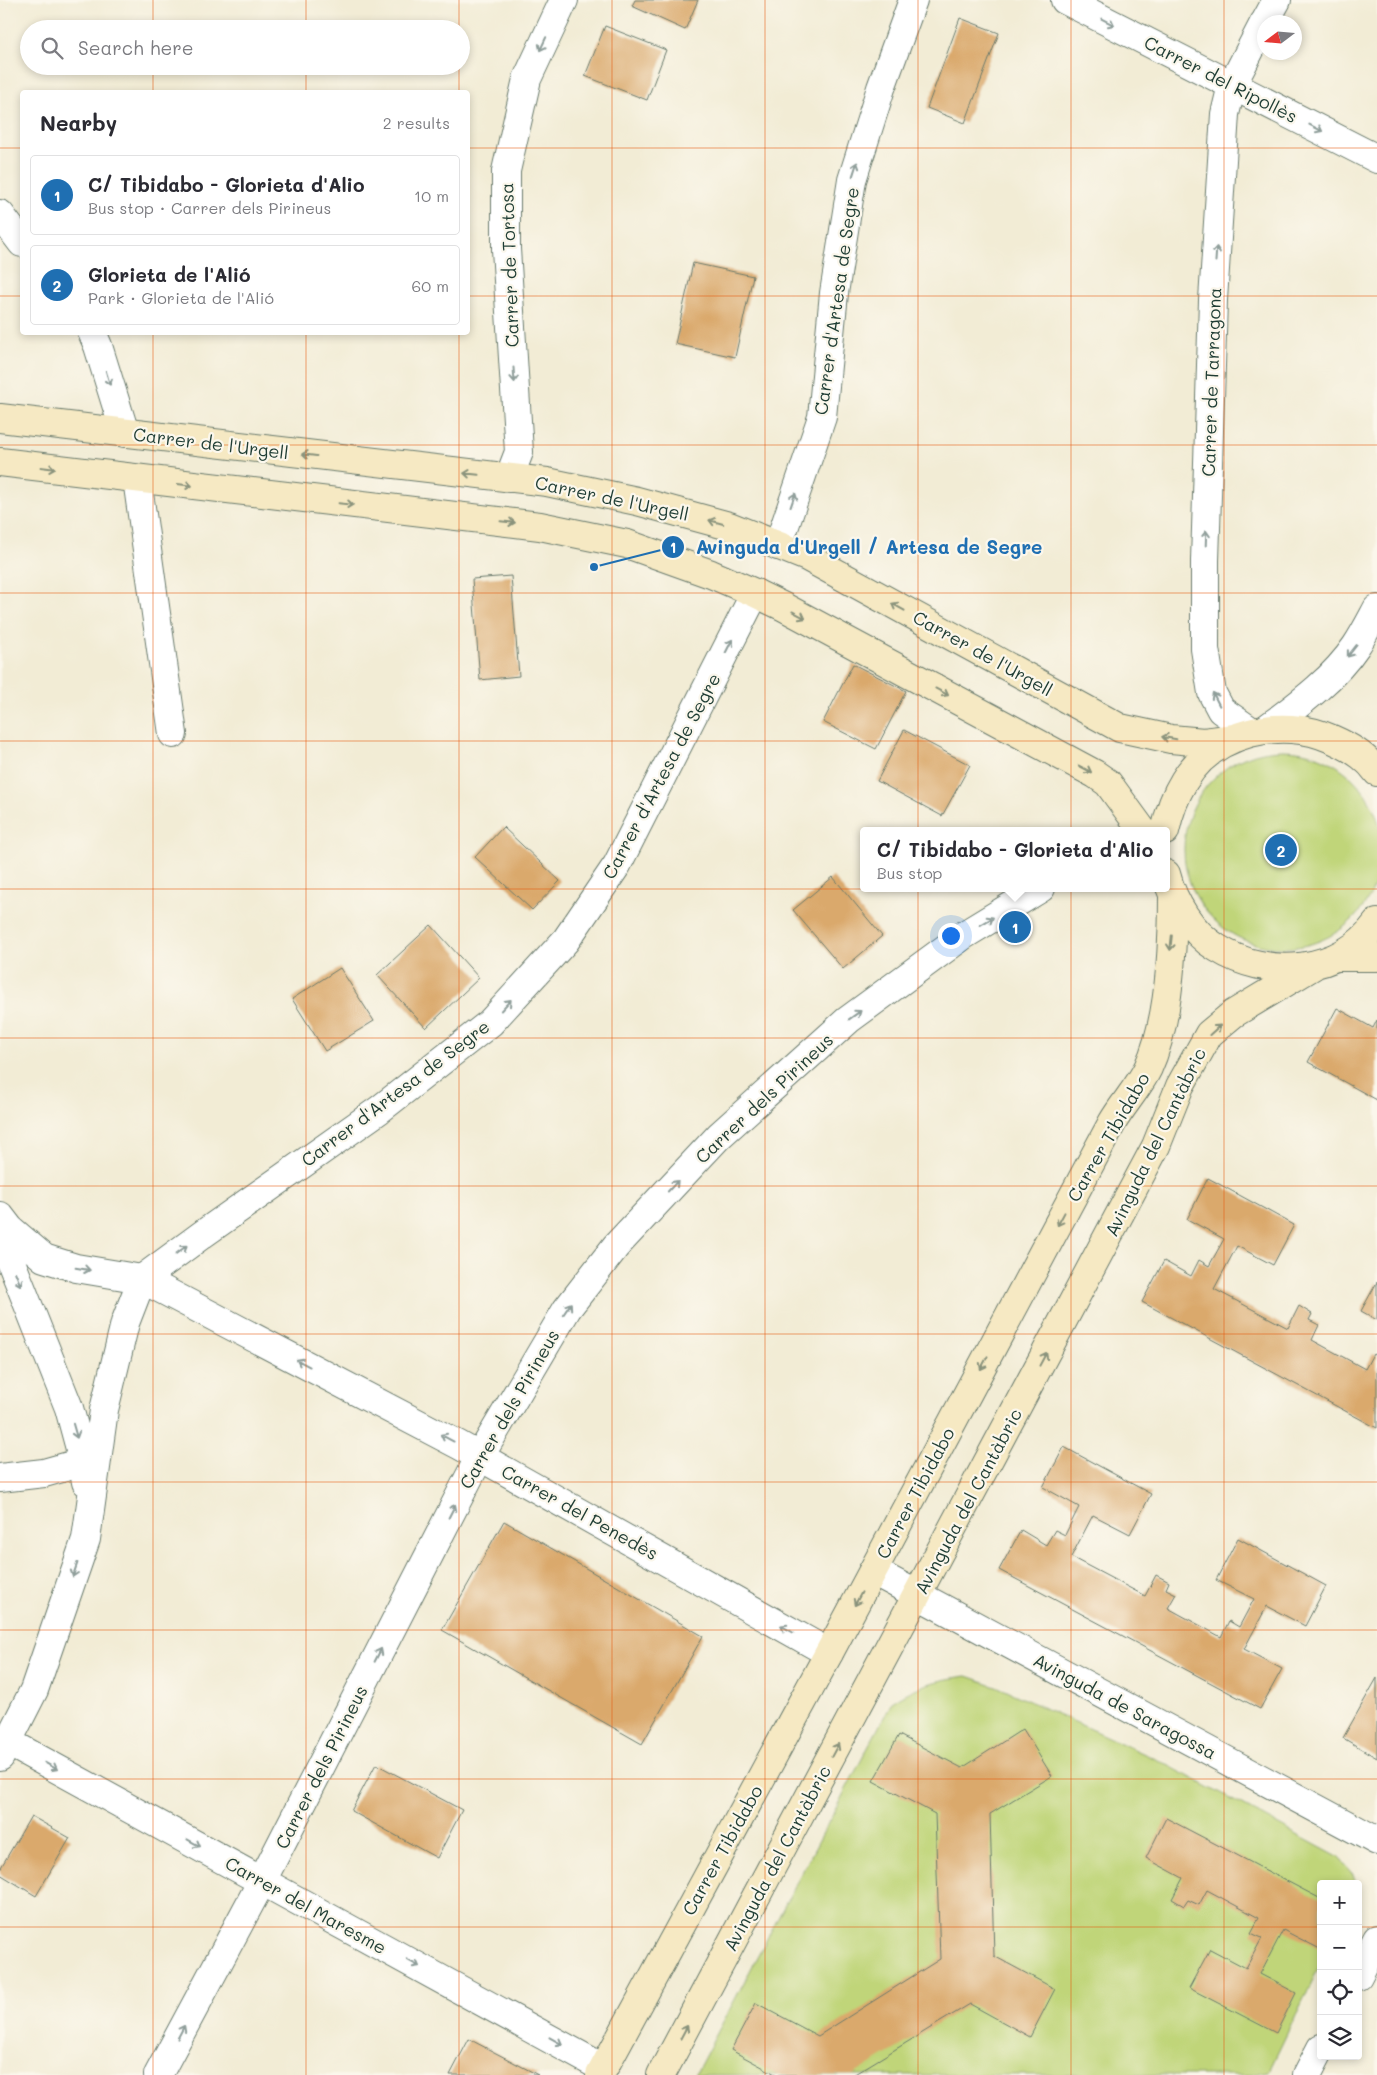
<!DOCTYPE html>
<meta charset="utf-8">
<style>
:root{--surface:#fff;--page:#f7f7f7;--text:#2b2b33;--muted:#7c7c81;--line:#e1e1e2;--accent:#1f6fb2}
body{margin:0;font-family:Mali,sans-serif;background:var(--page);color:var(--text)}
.controls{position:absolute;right:15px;bottom:15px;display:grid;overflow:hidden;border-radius:5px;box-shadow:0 2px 8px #0003}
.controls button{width:45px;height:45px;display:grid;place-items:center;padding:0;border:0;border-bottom:1px solid var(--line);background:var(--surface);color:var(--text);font:25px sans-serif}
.compass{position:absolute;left:1257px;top:15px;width:45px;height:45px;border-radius:50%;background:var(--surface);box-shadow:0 2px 8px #0003;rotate:254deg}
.you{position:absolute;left:950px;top:935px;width:18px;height:18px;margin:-12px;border:4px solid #fff;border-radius:50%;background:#1a73e8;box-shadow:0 0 0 8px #1a73e833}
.badge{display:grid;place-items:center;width:32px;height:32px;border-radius:50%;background:var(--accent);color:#fff;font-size:16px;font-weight:700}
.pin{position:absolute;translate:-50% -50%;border:2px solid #fff;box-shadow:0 1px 5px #0006}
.popup{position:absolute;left:860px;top:827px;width:310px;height:65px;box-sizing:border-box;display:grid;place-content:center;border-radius:5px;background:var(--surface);filter:drop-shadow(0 1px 4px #0005);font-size:16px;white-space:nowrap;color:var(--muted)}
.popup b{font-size:19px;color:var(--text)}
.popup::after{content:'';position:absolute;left:50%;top:100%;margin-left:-10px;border:10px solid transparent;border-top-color:var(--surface)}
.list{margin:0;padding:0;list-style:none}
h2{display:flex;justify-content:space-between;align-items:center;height:65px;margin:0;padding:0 20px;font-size:21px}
h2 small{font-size:16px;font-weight:400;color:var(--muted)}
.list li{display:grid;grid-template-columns:32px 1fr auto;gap:15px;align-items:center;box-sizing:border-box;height:80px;margin:0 10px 10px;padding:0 10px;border:1px solid var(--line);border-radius:5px}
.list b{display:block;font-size:19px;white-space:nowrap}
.list p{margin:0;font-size:16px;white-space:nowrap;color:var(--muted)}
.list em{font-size:16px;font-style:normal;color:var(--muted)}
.icon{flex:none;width:28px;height:28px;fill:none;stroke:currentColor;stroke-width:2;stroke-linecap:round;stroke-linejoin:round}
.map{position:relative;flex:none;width:1377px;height:2075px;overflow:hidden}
.search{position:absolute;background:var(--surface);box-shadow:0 2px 8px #0003;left:20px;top:20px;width:450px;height:55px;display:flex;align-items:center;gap:12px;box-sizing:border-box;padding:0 18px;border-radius:28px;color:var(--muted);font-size:19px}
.panel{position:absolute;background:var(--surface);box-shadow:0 2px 8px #0003;left:20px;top:90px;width:450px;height:245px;border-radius:5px}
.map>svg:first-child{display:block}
</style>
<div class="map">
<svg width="1377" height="2075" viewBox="0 0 1377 2075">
<rect width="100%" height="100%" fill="#fbf7ec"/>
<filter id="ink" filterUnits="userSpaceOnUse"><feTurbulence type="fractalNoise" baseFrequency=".02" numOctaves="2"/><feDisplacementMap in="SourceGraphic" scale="10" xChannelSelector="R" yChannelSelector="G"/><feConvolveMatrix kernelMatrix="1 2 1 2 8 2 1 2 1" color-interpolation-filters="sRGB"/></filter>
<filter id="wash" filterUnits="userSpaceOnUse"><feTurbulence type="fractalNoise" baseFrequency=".0096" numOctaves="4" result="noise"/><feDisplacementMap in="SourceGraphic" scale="20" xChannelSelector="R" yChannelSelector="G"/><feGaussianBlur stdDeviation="1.12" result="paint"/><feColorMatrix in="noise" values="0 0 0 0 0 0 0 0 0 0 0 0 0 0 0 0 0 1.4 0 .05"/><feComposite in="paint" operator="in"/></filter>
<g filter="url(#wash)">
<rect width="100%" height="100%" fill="#f2ecd5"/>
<path fill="#c0d579" stroke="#708956" d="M1184 849a99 99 0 1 1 198 0a99 99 0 1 1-198 0Z
M 967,1676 L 996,1686 L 1160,1761 L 1338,1857 L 1352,1872 L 1356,1884 L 1321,1884 L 1321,1963 L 1269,2071 L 1249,2075 L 695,2075 L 892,1702 C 918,1685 936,1680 967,1676 Z"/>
<g id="blocks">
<path fill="#daa96c" d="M 635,0 L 698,0 L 685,30 L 632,6 Z
M 960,18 L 999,33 L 965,123 L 927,108 Z
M 605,26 L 666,50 L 647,100 L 585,76 Z
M 693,263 L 753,276 L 735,357 L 675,344 Z
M 511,576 L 519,676 L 480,680 L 472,579 Z
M 853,664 L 906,691 L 876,749 L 823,722 Z
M 904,730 L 970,765 L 942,816 L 877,781 Z
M 503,827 L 560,881 L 532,910 L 475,857 Z
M 833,877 L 882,936 L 843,969 L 793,910 Z
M 431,925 L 479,978 L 426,1028 L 377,975 Z
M 340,968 L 374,1021 L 325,1051 L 292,999 Z
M 1337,1008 L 1373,1028 L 1377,1020 L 1377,1100 L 1308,1062 Z
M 1208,1178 L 1294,1225 L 1273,1265 L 1237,1246 L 1214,1289 L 1288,1328 L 1299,1306 L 1312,1314 L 1309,1320 L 1319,1325 L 1312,1340 L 1365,1369 L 1373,1354 L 1377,1356 L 1377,1428 L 1142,1302 L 1164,1261 L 1191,1276 L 1199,1260 L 1209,1266 L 1224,1239 L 1187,1219 Z
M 1377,1282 L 1377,1320 L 1361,1311 Z
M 1064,1447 L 1151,1494 L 1130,1534 L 1093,1515 L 1071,1557 L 1145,1596 L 1156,1575 L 1169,1582 L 1166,1589 L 1176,1594 L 1168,1608 L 1221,1637 L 1229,1621 L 1239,1627 L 1254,1599 L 1216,1580 L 1238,1538 L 1326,1586 L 1305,1626 L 1267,1606 L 1244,1649 L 1282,1669 L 1260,1709 L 999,1570 L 1021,1530 L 1046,1545 L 1055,1530 L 1065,1535 L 1079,1507 L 1043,1487 Z
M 504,1521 L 703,1636 L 642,1744 L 442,1630 Z
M 1377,1678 L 1377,1758 L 1343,1738 Z
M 1023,1729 L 1052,1776 L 990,1814 L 994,1956 L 1055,1989 L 1030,2037 L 970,2004 L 853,2075 L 777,2075 L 731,2050 L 756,2003 L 818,2036 L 940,1959 L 935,1814 L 873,1781 L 899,1735 L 962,1768 Z
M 376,1764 L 462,1810 L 437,1858 L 351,1811 Z
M 31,1816 L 70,1838 L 36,1896 L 0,1874 L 0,1869 Z
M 1166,1818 L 1321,1899 L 1320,1949 L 1283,1930 L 1260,1974 L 1296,1993 L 1276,2033 L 1189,1988 L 1210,1949 L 1246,1968 L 1262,1938 L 1251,1933 L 1259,1918 L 1207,1890 L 1199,1905 L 1188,1900 L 1184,1906 L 1172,1899 L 1183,1878 L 1146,1858 Z
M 469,2039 L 538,2075 L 450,2075 Z"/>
</g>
</g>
<g filter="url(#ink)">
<use href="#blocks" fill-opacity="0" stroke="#697a6c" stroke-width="1"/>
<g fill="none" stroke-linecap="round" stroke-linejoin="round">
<defs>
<path id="street" d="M 1065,0 L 1377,159
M 1265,22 L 1277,0
M 0,214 L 22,243
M 92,332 L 98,346 L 125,433
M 509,478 L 519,452 L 506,249 L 506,171 L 527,79 L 564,0
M 137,479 L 173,734
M 778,546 L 822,417 L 834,293 L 852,180 L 881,88 L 913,0
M 1266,729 C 1298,705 1333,680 1356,646 C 1364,634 1370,622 1377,609
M 1251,731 L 1221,710 L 1212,693 L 1205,649 L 1205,561 L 1213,300 L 1225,114 L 1232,85 L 1264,23
M 0,1216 L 10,1229 L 44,1258 L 76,1268 L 142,1279 L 459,1445 L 829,1653
M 0,1234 L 69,1408 L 79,1445 L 86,1482
M 0,1478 L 44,1473 L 83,1462
M 873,1571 L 1377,1841
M 8,1742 L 603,2068
M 0,1757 L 34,1690 L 86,1539 L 104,1410 L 125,1323 L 142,1279 L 203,1234 L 379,1110 L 490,1023 L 566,940 L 617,865 L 755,593
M 1358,1976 L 1377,1939
M 158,2075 L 262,1881 L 480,1456 L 567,1309 L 616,1246 L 719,1136 L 848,1020 L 964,935 L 1041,888
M 1307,2075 L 1321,2048"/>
<path id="secondary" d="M 0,418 L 547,482 L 637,501 L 729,526 L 807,557 L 1120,728 L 1171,739 L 1204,742 L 1235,738
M 0,462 L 540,526 L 627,544 L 711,574 L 755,593 L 784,607 L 1095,774 L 1108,783 L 1143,831
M 1165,831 C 1169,813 1174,797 1184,781 C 1213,732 1281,716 1332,739 C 1348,746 1367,757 1377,772
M 1166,874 C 1173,902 1192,933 1217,948 C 1268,980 1340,974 1377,923
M 1337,957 L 1377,957
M 600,2075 L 829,1653 L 1112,1123 C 1123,1104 1139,1087 1148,1068 C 1170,1020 1173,947 1173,895
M 661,2075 L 1156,1146 L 1180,1086 L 1209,1034 L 1233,1014 L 1313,966"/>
</defs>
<use href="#street" stroke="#697a6c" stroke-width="30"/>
<use href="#secondary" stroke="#697a6c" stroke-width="30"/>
<use href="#street" stroke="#fff" stroke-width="28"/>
<use href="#secondary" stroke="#f6e9c3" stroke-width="28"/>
</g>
<defs><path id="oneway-shaft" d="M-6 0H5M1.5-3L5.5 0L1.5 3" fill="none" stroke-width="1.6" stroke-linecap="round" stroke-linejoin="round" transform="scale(1.25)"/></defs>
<g stroke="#8f9e9a">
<use href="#oneway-shaft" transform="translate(1108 22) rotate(27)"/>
<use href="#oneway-shaft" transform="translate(543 44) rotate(115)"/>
<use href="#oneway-shaft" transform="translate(1316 128) rotate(27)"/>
<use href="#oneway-shaft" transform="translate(855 169) rotate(-72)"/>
<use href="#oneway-shaft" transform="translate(1216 254) rotate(-86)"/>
<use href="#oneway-shaft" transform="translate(514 375) rotate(86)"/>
<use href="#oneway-shaft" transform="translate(108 378) rotate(73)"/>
<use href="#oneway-shaft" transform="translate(793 500) rotate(-71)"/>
<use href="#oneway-shaft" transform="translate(1206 538) rotate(-88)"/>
<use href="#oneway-shaft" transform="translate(729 646) rotate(-63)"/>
<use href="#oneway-shaft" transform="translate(1352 651) rotate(128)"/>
<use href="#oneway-shaft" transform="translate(1216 699) rotate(-117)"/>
<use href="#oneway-shaft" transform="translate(987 921) rotate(-31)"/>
<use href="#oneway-shaft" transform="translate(506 1005) rotate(-47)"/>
<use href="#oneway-shaft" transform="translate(855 1015) rotate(-36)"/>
<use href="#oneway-shaft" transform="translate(673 1186) rotate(-47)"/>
<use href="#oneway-shaft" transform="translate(181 1250) rotate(-37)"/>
<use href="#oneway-shaft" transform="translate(83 1269) rotate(9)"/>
<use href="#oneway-shaft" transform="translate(18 1279) rotate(68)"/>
<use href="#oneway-shaft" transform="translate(567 1309) rotate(-56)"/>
<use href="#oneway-shaft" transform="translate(303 1363) rotate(-152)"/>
<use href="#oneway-shaft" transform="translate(75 1431) rotate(74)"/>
<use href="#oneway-shaft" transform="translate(447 1438) rotate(-152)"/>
<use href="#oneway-shaft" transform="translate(452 1511) rotate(-63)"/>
<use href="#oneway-shaft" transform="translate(75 1570) rotate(109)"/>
<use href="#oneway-shaft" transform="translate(787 1629) rotate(-150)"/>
<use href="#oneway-shaft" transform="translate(378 1655) rotate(-63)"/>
<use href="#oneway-shaft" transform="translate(51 1766) rotate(29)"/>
<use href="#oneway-shaft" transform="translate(194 1843) rotate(29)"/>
<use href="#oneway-shaft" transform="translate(413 1963) rotate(29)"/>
<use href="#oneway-shaft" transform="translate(181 2032) rotate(-62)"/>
<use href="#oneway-shaft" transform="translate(556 2041) rotate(29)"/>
</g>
<g stroke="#8a937c">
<use href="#oneway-shaft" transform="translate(309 455) rotate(-173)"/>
<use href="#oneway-shaft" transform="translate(48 468) rotate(7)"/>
<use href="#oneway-shaft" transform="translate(471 474) rotate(-174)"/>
<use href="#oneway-shaft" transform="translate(185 485) rotate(7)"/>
<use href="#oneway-shaft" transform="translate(346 504) rotate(6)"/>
<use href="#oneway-shaft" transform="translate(508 522) rotate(6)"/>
<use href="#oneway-shaft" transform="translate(716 522) rotate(-165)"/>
<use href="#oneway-shaft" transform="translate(898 607) rotate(-151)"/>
<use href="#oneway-shaft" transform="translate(799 615) rotate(28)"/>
<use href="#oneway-shaft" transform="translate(942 692) rotate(28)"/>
<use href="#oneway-shaft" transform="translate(1169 738) rotate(-170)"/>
<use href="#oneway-shaft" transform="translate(1085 769) rotate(28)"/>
<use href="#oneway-shaft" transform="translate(1171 943) rotate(96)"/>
<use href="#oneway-shaft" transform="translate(1215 1030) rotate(-42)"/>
<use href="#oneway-shaft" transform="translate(1061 1219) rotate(118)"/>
<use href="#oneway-shaft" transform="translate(1043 1359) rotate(-62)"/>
<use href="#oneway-shaft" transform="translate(984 1363) rotate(118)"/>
<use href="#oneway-shaft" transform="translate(858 1599) rotate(118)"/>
<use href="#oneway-shaft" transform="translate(835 1750) rotate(-62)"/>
<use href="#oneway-shaft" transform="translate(684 2032) rotate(-62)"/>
</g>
</g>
<path fill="none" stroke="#e8590c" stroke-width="1" stroke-opacity="0.55" d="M 153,0 L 153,29M 306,0 L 306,29M 459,0 L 459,29M 612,0 L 612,2075M 765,0 L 765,2075M 918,0 L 918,2075M 1071,0 L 1071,2075M 1224,0 L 1224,2075M 153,66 L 153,92M 306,66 L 306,92M 459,66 L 459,92M 0,148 L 22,148M 468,148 L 1377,148M 0,296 L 22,296M 468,296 L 1377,296M 153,332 L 153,2075M 306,332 L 306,2075M 459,332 L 459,2075M 0,445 L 1377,445M 0,593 L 1377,593M 0,741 L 1377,741M 0,889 L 1377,889M 0,1038 L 1377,1038M 0,1186 L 1377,1186M 0,1334 L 1377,1334M 0,1482 L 1377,1482M 0,1630 L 1377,1630M 0,1779 L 1377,1779M 0,1927 L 1321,1927M 1358,1927 L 1377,1927"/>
<g text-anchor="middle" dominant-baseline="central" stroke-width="4.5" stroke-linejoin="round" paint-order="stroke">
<g font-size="18" fill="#1f3d34" stroke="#fbf7ec">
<text transform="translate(1221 79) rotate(27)">Carrer del Ripollès</text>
<text transform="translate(509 265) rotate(-92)">Carrer de Tortosa</text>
<text transform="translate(836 301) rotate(-82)">Carrer d'Artesa de Segre</text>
<text transform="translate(1211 382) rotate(-88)">Carrer de Tarragona</text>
<text transform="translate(211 443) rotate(7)">Carrer de l'Urgell</text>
<text transform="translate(612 498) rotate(12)">Carrer de l'Urgell</text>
<text transform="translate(983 653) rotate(29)">Carrer de l'Urgell</text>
<text transform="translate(661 776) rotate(-62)">Carrer d'Artesa de Segre</text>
<text transform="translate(395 1093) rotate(-37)">Carrer d'Artesa de Segre</text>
<text transform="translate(764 1098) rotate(-43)">Carrer dels Pirineus</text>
<text transform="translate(1108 1137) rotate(-60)">Carrer Tibidabo</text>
<text transform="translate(1155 1142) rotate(-64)">Avinguda del Cantàbric</text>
<text transform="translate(509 1409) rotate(-60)">Carrer dels Pirineus</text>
<text transform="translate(915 1493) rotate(-62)">Carrer Tibidabo</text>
<text transform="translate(968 1501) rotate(-62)">Avinguda del Cantàbric</text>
<text transform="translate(580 1512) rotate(29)">Carrer del Penedès</text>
<text transform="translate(1125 1706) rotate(28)">Avinguda de Saragossa</text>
<text transform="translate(321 1767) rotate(-63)">Carrer dels Pirineus</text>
<text transform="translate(722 1850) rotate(-61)">Carrer Tibidabo</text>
<text transform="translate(777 1858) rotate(-62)">Avinguda del Cantàbric</text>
<text transform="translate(306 1905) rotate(29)">Carrer del Maresme</text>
</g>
</g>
<path fill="none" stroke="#1f6fb2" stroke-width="2" d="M594 567L673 547"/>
<g fill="#1f6fb2" stroke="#fbf7ec" stroke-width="2">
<circle cx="594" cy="567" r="5"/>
<circle cx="673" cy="547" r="12"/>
</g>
<g font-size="15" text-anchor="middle" font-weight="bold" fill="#fff">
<text x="673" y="553">1</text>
</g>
<g font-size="19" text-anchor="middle" font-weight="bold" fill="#1f6fb2" stroke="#fbf7ec" stroke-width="4.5" stroke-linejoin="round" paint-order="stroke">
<text x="869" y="554">Avinguda d'Urgell / Artesa de Segre</text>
</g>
</svg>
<div class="controls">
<button>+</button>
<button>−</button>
<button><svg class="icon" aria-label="locate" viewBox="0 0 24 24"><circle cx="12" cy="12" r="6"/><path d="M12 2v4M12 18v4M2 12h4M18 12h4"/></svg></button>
<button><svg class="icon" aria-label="layers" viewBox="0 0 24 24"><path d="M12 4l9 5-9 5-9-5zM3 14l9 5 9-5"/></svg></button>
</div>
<svg class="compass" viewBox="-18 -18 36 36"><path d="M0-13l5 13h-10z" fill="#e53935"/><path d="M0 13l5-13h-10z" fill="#7c7c81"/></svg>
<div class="you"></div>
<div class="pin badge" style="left:1015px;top:927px">1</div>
<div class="popup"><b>C/ Tibidabo - Glorieta d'Alio</b>Bus stop</div>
<div class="pin badge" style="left:1281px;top:850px">2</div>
<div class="search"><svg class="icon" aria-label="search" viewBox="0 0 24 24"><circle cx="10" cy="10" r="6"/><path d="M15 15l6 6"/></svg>Search here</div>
<section class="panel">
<h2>Nearby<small>2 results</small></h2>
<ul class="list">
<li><span class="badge">1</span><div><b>C/ Tibidabo - Glorieta d'Alio</b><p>Bus stop · Carrer dels Pirineus</p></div><em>10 m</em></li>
<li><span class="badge">2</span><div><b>Glorieta de l'Alió</b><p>Park · Glorieta de l'Alió</p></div><em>60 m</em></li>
</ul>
</section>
</div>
